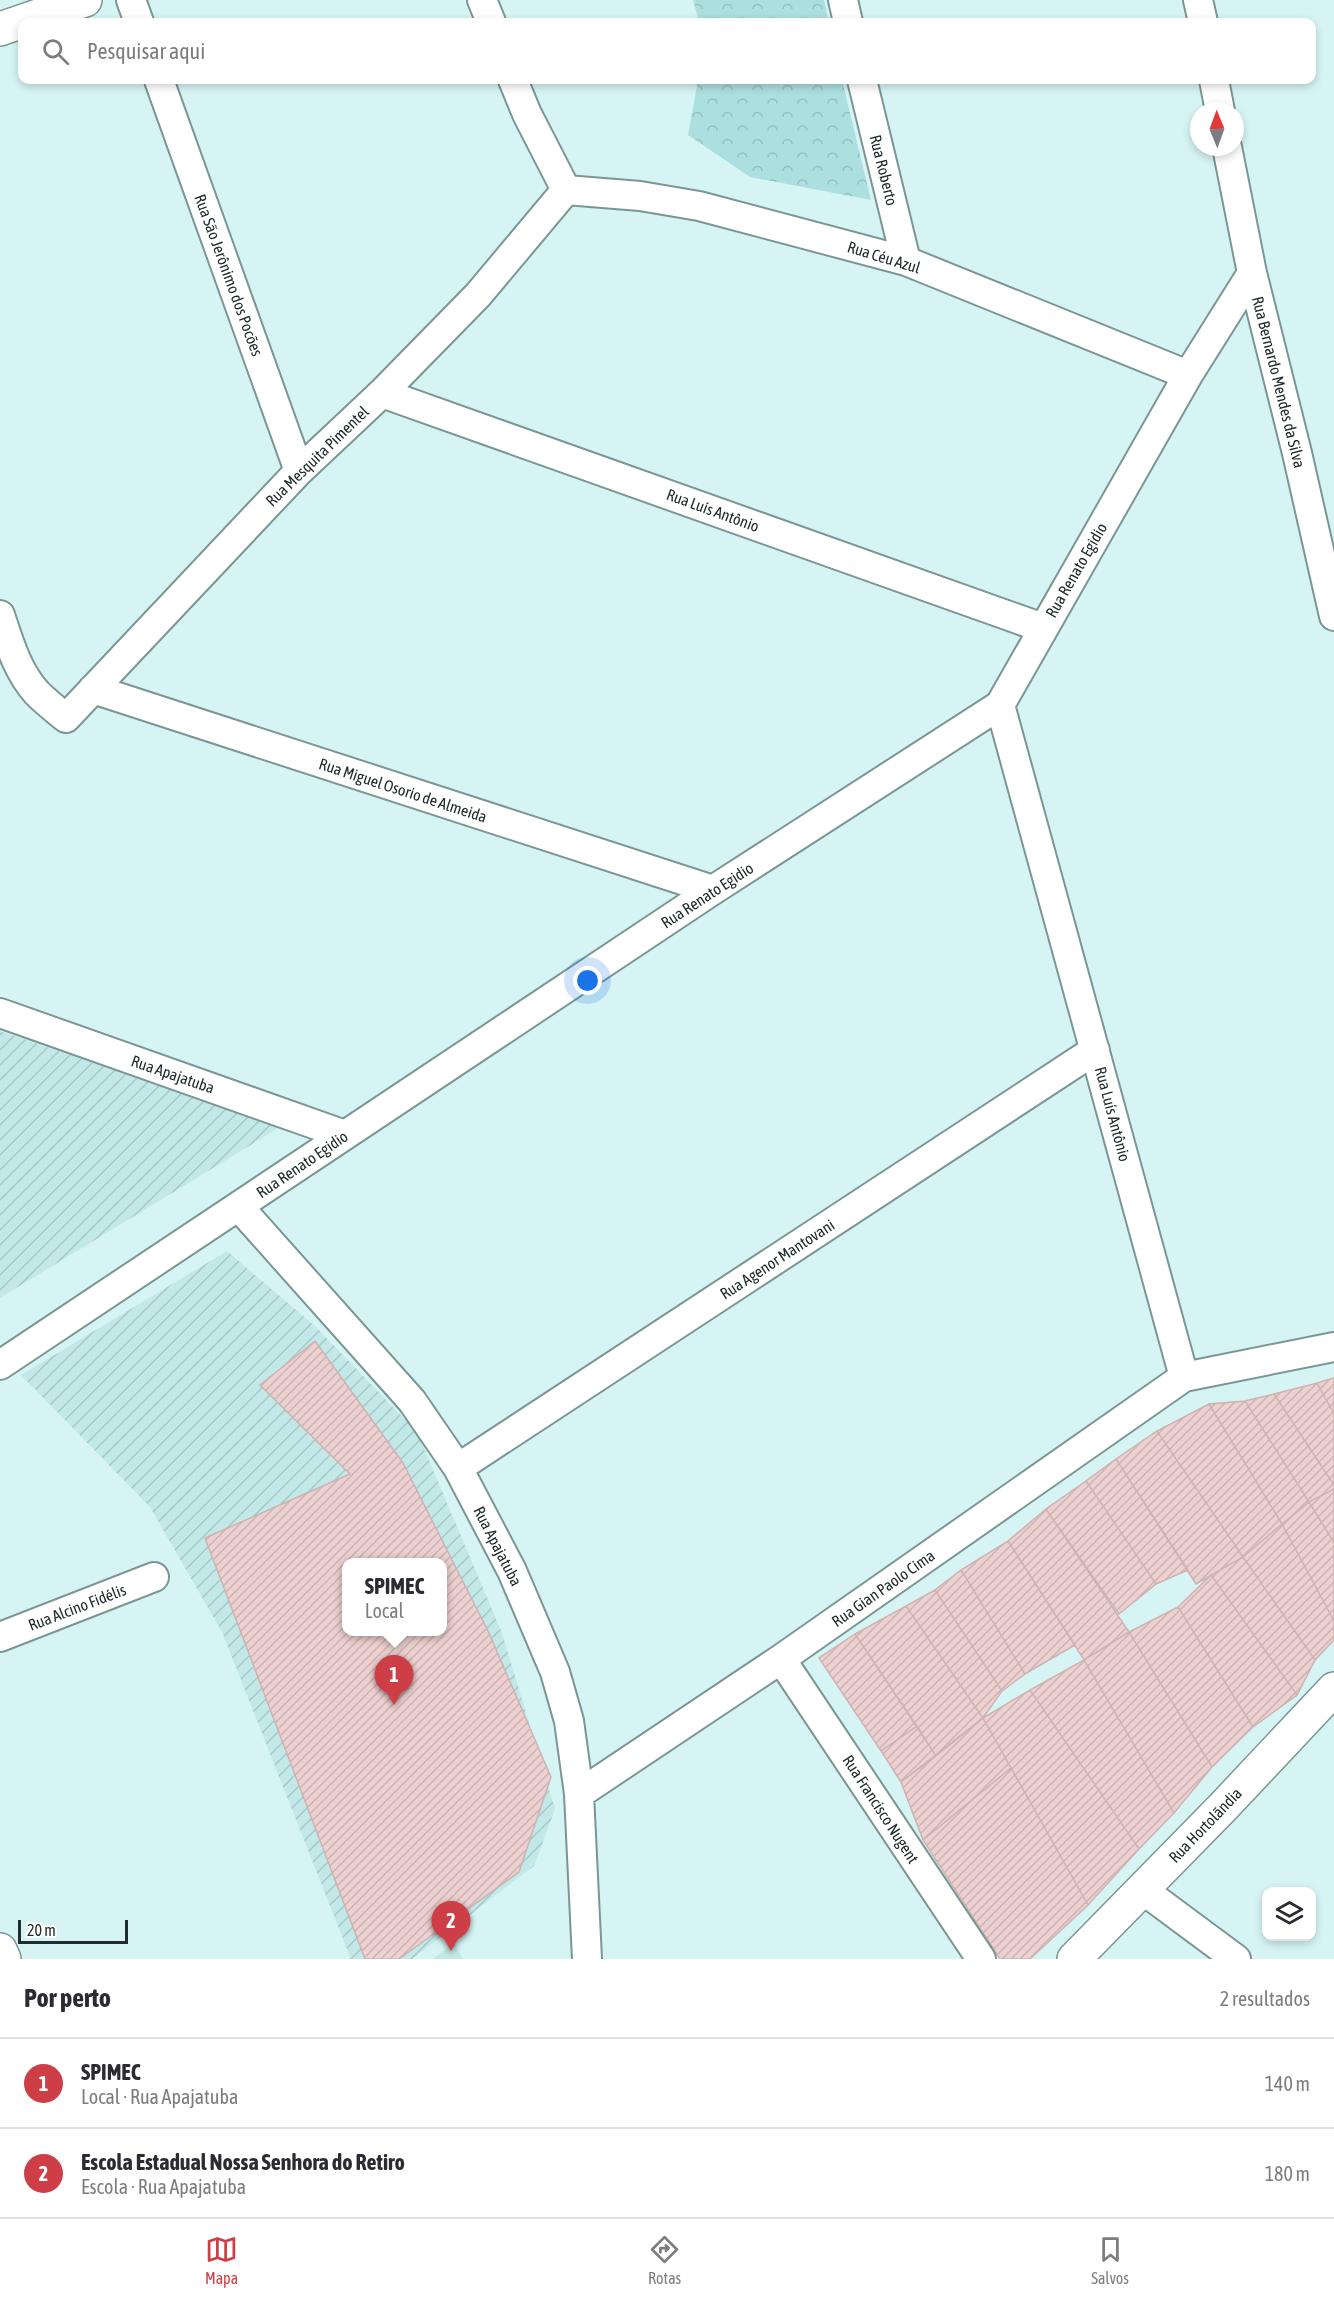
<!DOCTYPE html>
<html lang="pt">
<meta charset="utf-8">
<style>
:root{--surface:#fff;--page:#f2f2f3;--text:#2b2b33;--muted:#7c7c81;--line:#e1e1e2;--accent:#cd3e46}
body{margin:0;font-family:"Asap Condensed",sans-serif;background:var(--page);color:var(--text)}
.controls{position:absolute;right:18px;bottom:18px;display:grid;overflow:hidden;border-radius:12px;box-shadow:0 3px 9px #0003}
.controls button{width:54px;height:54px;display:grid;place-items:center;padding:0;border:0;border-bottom:2px solid var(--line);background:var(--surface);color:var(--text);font:30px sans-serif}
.compass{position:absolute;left:1190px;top:102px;width:54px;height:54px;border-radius:50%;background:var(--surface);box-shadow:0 3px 9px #0003;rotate:359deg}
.scale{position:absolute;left:18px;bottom:15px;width:110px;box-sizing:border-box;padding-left:6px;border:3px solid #212c2c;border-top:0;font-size:16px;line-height:21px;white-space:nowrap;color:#212c2c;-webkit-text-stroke:4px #fff;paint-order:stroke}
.you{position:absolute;left:588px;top:981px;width:21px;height:21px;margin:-15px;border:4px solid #fff;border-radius:50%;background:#1a73e8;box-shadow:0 0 0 9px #1a73e833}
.badge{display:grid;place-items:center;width:39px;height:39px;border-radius:50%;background:var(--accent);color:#fff;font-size:20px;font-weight:700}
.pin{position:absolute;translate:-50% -50px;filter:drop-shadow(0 2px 3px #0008)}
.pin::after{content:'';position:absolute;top:32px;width:21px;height:18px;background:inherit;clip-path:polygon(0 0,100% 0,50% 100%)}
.popup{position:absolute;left:342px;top:1558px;width:105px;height:78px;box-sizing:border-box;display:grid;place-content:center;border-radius:12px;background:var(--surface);filter:drop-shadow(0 2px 4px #0005);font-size:20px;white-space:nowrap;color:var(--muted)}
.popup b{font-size:22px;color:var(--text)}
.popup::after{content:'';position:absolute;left:50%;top:100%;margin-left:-12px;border:12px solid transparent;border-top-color:var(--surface)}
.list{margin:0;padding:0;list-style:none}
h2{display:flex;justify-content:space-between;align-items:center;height:78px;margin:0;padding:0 24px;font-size:26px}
h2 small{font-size:20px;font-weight:400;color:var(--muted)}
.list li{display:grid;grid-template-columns:39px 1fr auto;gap:18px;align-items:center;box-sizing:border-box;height:90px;padding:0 24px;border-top:2px solid var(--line)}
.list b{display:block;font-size:22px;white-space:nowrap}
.list p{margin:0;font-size:20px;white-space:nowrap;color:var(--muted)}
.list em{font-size:20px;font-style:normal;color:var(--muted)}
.icon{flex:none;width:33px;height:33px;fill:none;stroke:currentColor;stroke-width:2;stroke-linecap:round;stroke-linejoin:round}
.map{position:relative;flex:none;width:1334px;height:1959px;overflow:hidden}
.search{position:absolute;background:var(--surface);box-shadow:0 3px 9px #0003;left:18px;right:18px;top:18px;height:66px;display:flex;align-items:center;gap:15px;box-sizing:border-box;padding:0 21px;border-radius:12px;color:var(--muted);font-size:22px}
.sheet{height:258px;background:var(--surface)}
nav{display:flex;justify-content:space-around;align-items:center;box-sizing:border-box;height:84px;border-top:2px solid var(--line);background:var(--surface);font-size:16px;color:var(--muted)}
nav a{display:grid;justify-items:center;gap:3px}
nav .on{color:var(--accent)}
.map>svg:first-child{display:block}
</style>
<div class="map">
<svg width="1334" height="1959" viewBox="0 0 1334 1959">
<defs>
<pattern id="industrial-furrows" width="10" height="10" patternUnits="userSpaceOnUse" patternTransform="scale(1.5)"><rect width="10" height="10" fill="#c2e9e8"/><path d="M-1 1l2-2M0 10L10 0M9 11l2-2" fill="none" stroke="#a6c8c7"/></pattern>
<pattern id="park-crowns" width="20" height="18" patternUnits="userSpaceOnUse" patternTransform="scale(1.5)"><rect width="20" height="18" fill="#acdfdf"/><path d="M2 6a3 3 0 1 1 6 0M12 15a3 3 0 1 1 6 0" fill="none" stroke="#94c0c0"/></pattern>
<pattern id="building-hatch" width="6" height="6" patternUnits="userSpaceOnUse" patternTransform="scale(1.5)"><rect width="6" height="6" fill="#edd1d0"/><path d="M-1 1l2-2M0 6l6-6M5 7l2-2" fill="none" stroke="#cbb4b3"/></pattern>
</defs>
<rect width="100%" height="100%" fill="#d7f4f4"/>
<path fill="#c2e9e8" d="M 454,1943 L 463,1959 L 433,1959 Z"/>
<path fill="url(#industrial-furrows)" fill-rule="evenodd" d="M 0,1031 L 280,1127 L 0,1298 Z
M 227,1251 L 316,1327 L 417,1432 L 502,1633 L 555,1809 L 534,1866 L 412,1959 L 351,1959 L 222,1632 L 150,1507 L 21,1375 ZM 346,1562 L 442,1562 L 442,1632 L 346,1632 Z"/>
<path fill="url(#park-crowns)" d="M 693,0 L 824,0 L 829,22 L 699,22 Z
M 698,80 L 842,80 L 871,200 L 750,177 L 688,135 Z"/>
<path fill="url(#building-hatch)" stroke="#cdb3b1" stroke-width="1.5" fill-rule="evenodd" d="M 315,1341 L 403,1463 L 489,1633 L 551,1777 L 519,1872 L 399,1959 L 365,1959 L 205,1538 L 350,1474 L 260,1385 ZM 346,1562 L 442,1562 L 442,1632 L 346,1632 Z
M 1334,1378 L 1334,1414 L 1317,1383 Z
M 1317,1383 L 1334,1414 L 1334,1485 L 1274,1394 Z
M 1274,1394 L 1334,1485 L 1334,1489 L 1309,1502 L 1245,1401 Z
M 1245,1401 L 1309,1502 L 1282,1524 L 1209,1404 Z
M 1209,1404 L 1282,1524 L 1243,1557 L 1157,1431 Z
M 1157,1431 L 1243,1557 L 1196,1584 L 1116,1459 Z
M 1116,1459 L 1188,1570 L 1156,1584 L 1086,1481 Z
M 1086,1481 L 1156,1584 L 1119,1614 L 1046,1509 Z
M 1334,1489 L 1334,1543 L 1309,1502 Z
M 1309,1502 L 1334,1543 L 1334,1621 L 1282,1524 Z
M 1046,1509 L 1129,1632 L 1084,1660 L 1008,1541 Z
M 1282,1524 L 1334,1621 L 1334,1640 L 1315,1660 L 1243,1557 Z
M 1008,1541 L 1075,1645 L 1025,1674 L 961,1570 Z
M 1243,1557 L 1315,1660 L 1297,1695 L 1211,1575 Z
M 961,1570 L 1025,1674 L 1002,1691 L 935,1590 Z
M 1211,1575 L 1297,1695 L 1253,1727 L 1178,1607 Z
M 935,1590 L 1002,1691 L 983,1718 L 906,1606 Z
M 906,1606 L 983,1718 L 936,1756 L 855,1634 Z
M 1178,1607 L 1253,1727 L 1212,1767 L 1129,1632 Z
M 1129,1632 L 1212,1767 L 1174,1813 L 1084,1660 Z
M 855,1634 L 917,1726 L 881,1751 L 819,1658 Z
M 1084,1660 L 1174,1813 L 1139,1849 L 1030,1690 Z
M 1030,1690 L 1139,1849 L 1088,1905 L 983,1718 Z
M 983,1718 L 1011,1768 L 923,1840 L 901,1782 Z
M 917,1726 L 936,1756 L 901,1782 L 881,1751 Z
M 1011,1768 L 1088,1905 L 1030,1959 L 1000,1959 L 923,1840 Z"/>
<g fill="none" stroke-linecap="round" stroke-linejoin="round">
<defs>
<path id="minor" d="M 131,0 L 139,22
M 482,0 L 491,22
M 843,0 L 848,22
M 1198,0 L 1203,22
M 159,80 L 299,471
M 513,80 L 527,114 L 566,190
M 862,80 L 906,261
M 1214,80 L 1220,111
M 1227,147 L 1252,273 L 1297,453 L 1334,616
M 566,190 L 640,196 L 699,206 L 906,261 L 1188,375
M 382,393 L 1043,628
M 0,615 C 9,642 17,671 37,693 C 46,702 56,710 66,718 L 299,471 L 382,393 L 478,295 L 566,190
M 93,689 L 713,890
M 1000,705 L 1184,1377
M 0,1013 L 345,1135
M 239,1207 L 412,1401 L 458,1468 L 512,1571 L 555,1672 L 569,1721 L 579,1794 L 587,1959
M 0,1365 L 713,890 L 1000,705 L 1188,375 L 1252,273
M 458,1468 L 1095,1050
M 0,1637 L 154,1577
M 781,1659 L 981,1959
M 579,1794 L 781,1659 L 1184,1377 L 1334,1347
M 1143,1890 L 1236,1959"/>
<path id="tertiary" d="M 0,29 L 85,0
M 0,1950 L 4,1959
M 1074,1959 L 1224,1806 L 1334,1689"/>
</defs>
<use href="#minor" stroke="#7a9695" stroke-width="32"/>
<use href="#tertiary" stroke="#7a9695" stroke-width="36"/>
<use href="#minor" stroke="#fff" stroke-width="28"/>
<use href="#tertiary" stroke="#fff" stroke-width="33"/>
</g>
<g text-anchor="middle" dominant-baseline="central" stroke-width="4.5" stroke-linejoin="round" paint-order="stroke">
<g font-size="16" fill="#212c2c" stroke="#fff">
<text transform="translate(884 170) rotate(76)">Rua Roberto</text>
<text transform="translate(884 257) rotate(17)">Rua Céu Azul</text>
<text transform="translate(229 275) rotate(70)">Rua São Jerônimo dos Pocões</text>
<text transform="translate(1279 382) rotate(76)">Rua Bernardo Mendes da Silva</text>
<text transform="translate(317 456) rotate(-44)">Rua Mesquita Pimentel</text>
<text transform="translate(713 510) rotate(20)">Rua Luís Antônio</text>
<text transform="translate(1076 570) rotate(-60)">Rua Renato Egidio</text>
<text transform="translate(403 790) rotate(18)">Rua Miguel Osorio de Almeida</text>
<text transform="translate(707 895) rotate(-33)">Rua Renato Egidio</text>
<text transform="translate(173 1074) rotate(19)">Rua Apajatuba</text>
<text transform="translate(1113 1114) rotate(75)">Rua Luís Antônio</text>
<text transform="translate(302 1164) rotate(-34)">Rua Renato Egidio</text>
<text transform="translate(777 1259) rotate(-33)">Rua Agenor Mantovani</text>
<text transform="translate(498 1546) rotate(63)">Rua Apajatuba</text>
<text transform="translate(883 1588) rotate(-35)">Rua Gian Paolo Cima</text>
<text transform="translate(77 1607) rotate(-21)">Rua Alcino Fidélis</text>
<text transform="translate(881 1809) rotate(57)">Rua Francisco Nugent</text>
<text transform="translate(1205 1825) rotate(-46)">Rua Hortolãndia</text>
</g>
</g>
</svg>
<div class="controls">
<button><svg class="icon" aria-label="layers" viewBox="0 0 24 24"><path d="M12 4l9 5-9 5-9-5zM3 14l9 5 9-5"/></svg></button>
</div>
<svg class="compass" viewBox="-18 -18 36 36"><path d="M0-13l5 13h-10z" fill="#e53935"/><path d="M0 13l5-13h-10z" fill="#7c7c81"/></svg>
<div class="scale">20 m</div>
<div class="you"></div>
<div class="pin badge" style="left:394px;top:1705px">1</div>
<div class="popup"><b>SPIMEC</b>Local</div>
<div class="pin badge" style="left:451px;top:1951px">2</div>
<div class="search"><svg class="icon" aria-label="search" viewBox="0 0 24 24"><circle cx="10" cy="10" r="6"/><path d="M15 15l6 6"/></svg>Pesquisar aqui</div>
</div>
<section class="sheet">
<h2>Por perto<small>2 resultados</small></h2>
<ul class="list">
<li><span class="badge">1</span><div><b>SPIMEC</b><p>Local · Rua Apajatuba</p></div><em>140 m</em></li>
<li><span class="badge">2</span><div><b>Escola Estadual Nossa Senhora do Retiro</b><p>Escola · Rua Apajatuba</p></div><em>180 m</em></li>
</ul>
</section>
<nav>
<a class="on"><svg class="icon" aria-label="map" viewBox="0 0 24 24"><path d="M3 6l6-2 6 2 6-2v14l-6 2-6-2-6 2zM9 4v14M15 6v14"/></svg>Mapa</a>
<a><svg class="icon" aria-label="directions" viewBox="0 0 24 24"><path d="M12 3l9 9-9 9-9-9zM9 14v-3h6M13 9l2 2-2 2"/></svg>Rotas</a>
<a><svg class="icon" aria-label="saved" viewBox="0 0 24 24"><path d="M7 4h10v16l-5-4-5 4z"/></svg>Salvos</a>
</nav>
